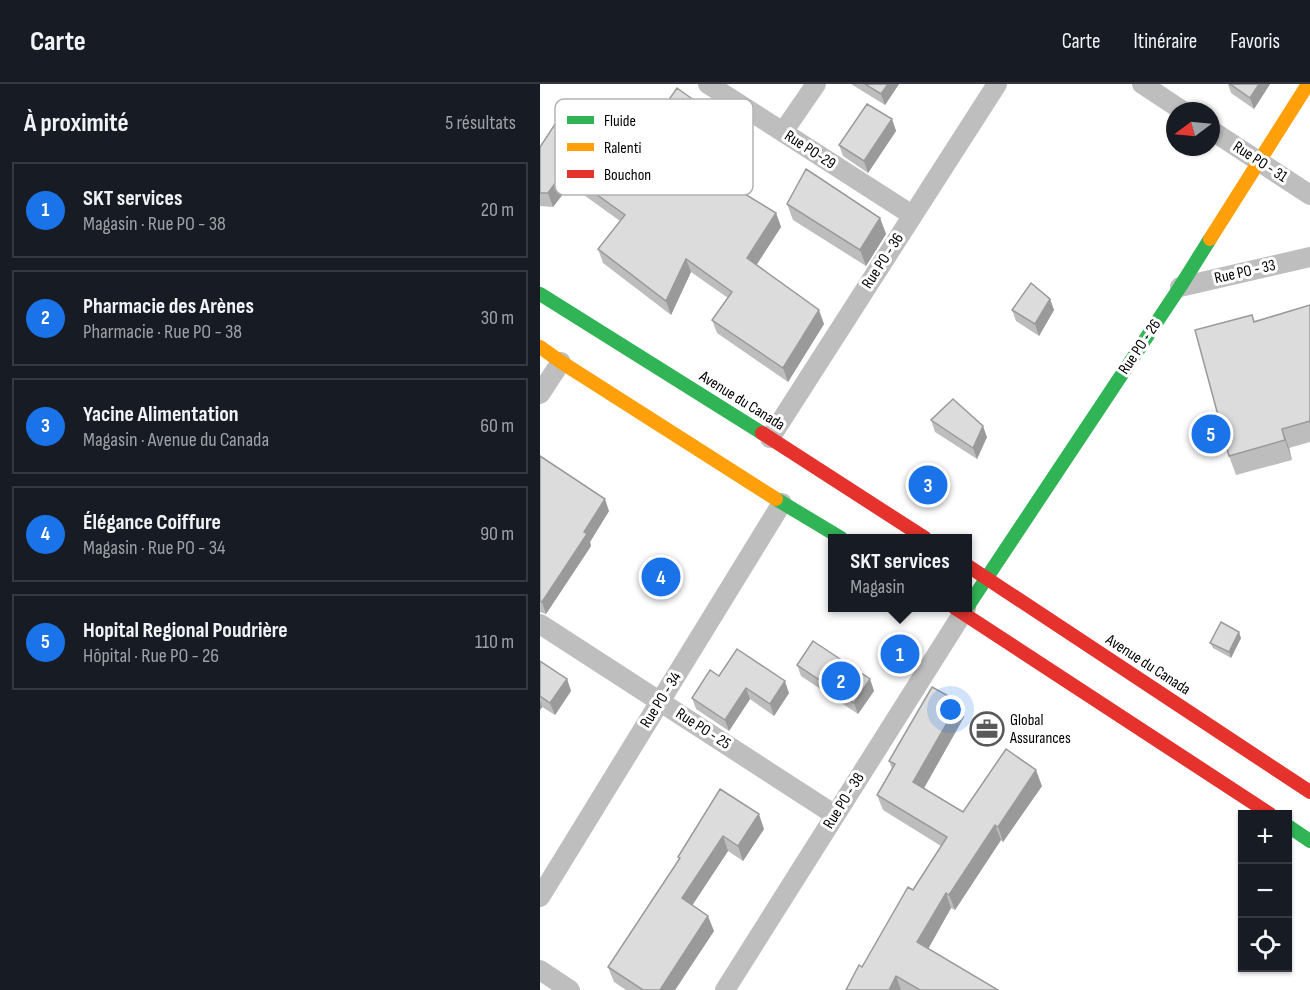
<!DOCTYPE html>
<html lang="fr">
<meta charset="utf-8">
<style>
:root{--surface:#171b24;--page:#242831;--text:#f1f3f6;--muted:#9ea1a6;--line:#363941;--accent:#1a73e8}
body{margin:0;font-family:"Sofia Sans Condensed",sans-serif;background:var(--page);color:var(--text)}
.controls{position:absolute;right:18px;bottom:18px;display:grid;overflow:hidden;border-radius:0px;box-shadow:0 2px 4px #0004}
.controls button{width:54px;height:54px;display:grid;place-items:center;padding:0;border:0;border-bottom:2px solid var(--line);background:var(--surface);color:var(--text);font:30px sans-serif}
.compass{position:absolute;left:626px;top:18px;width:54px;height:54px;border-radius:50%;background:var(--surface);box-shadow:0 2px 4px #0004;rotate:254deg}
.you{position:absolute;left:411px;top:626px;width:21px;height:21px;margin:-15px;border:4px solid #fff;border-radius:50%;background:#1a73e8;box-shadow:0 0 0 9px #1a73e833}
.badge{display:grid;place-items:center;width:39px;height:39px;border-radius:50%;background:var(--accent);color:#fff;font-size:20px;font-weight:700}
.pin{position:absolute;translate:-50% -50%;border:3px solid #fff;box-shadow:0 2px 6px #0006}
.popup{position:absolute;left:288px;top:450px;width:144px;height:78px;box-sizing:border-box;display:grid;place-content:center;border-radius:0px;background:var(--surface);filter:drop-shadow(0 2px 4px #0005);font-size:20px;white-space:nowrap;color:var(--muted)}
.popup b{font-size:22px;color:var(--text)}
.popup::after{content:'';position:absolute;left:50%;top:100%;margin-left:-12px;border:12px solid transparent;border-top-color:var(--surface)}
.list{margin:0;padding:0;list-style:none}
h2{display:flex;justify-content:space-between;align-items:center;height:78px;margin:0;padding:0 24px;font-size:26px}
h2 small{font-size:20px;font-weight:400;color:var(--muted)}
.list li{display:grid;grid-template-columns:39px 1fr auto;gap:18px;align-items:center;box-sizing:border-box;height:96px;margin:0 12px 12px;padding:0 12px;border:2px solid var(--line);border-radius:0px}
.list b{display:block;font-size:22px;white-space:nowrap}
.list p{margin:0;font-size:20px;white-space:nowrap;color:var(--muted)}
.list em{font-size:20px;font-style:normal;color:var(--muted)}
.icon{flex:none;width:33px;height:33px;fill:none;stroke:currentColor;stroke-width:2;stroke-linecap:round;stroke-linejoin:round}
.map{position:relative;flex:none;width:770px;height:906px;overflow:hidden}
header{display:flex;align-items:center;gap:36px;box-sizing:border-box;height:84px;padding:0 30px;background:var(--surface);border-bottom:2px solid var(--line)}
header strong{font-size:28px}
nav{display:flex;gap:33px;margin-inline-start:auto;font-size:21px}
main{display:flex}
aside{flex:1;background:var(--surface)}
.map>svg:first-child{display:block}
</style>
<header>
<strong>Carte</strong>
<nav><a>Carte</a><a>Itinéraire</a><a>Favoris</a></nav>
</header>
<main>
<aside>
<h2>À proximité<small>5 résultats</small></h2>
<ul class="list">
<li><span class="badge">1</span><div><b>SKT services</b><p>Magasin · Rue PO - 38</p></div><em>20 m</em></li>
<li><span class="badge">2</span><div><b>Pharmacie des Arènes</b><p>Pharmacie · Rue PO - 38</p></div><em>30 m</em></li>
<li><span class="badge">3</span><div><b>Yacine Alimentation</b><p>Magasin · Avenue du Canada</p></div><em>60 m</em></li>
<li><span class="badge">4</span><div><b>Élégance Coiffure</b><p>Magasin · Rue PO - 34</p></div><em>90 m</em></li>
<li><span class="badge">5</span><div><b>Hopital Regional Poudrière</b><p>Hôpital · Rue PO - 26</p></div><em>110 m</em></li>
</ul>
</aside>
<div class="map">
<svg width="770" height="906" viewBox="0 0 770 906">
<rect width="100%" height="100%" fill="#fff"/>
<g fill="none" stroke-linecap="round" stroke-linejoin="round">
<path stroke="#bebebe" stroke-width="20" d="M 168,0 L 372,131
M 602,0 L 643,27
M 671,46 L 770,111
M 243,48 L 276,0
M 640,203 L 770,173
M 0,310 L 21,278
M 230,354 L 457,0
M 0,540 L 295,731
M 0,813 L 242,419
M 0,886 L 30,906
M 185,906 L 426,524"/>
<path stroke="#30b455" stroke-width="14" d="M 0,210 L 222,349
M 236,415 L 301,454
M 428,522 L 640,203 L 670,155
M 748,742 L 770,757"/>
<path stroke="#ff9f0a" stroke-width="14" d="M 670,155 L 768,0
M 0,263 L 21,278 L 236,415"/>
<path stroke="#e5322d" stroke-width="14" d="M 222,349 L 385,454
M 428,482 L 770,708
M 415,524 L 730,730"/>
</g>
<path fill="#bdbdbd" d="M 311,0 L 359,0 L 345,21 Z
M 688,0 L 730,0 L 714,25 L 691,9 Z
M 119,30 L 173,30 L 178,44 L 161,66 L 186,92 L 182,96 L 236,129 L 241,143 L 216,181 L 284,240 L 248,298 L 177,249 L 172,236 L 188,214 L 151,188 L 131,231 L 63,179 L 58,165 L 80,137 L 30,101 L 13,123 L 0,122 L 0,63 L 90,80 L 121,37 Z
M 352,35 L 356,47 L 328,89 L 303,72 L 299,61 Z
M 247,120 L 340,134 L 346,150 L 326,182 L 253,136 Z
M 510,215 L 514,226 L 499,252 L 476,237 L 472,226 Z
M 770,221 L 770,358 L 749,364 L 752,376 L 696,391 L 689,372 L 714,237 Z
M 391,336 L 447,353 L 437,375 L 395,348 Z
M 0,372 L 69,427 L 50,458 L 51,462 L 6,530 L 0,528 Z
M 701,554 L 691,574 L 673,564 L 670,559 Z
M 0,577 L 27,595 L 31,607 L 15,631 L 2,623 L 0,626 Z
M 257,581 L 330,595 L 334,607 L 318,630 L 261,592 Z
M 179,592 L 249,609 L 234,632 L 210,615 L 189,647 L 156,625 L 152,614 Z
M 419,618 L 424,633 L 384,704 L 423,728 L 502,702 L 463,758 L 461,756 L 415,826 L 411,824 L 388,865 L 458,906 L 306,906 L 401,762 L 343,726 L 337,711 L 352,685 L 349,677 Z
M 180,705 L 224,745 L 203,777 L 188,767 L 152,822 L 174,847 L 135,906 L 86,906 L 74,898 L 68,883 L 139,776 L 138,773 Z"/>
<path fill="#9a9a9a" d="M 348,0 L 359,0 L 345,21 L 341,10 Z
M 719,0 L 730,0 L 714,25 L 710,14 Z
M 173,30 L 178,44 L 155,74 L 150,60 Z
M 352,35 L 356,47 L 328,89 L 324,77 Z
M 181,78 L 186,92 L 177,104 L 172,90 Z
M 24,87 L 30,101 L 13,123 L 8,109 Z
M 236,129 L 241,143 L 212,188 L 207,174 Z
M 340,134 L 346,150 L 326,182 L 320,166 Z
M 146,175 L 151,188 L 131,231 L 126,217 Z
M 510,215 L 514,226 L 499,252 L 495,240 Z
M 279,226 L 284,240 L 248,298 L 243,284 Z
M 443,342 L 447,353 L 437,375 L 433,364 Z
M 742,345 L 749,364 L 752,376 L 745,356 Z
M 65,415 L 69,427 L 50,458 L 51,462 L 6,530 L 2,518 L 44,448 Z
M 699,548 L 701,554 L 691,574 L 689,568 Z
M 27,595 L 31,607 L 15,631 L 10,619 Z
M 330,595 L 334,607 L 318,630 L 314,619 Z
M 245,597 L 249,609 L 234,632 L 230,620 Z
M 206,604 L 210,615 L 189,647 L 185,636 Z
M 0,616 L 2,623 L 0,626 Z
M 419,618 L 424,633 L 379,713 L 373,698 Z
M 496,686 L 502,702 L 463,758 L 458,743 Z
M 219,730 L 224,745 L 203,777 L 198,762 Z
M 455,741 L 461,756 L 415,826 L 409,811 Z
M 183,752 L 188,767 L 147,829 L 142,814 Z
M 406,809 L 411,824 L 383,874 L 377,858 Z
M 168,832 L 174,847 L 135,906 L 120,906 Z
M 356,892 L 361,906 L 349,906 Z"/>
<path fill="#dcdcdc" stroke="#9a9a9a" stroke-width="1.5" d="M 325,0 L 348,0 L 341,10 Z
M 690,0 L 719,0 L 710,14 Z
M 137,4 L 173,30 L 150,60 L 181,78 L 172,90 L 236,129 L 207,174 L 279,226 L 243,284 L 172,236 L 192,208 L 146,175 L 126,217 L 58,165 L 85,131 L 24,87 L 8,109 L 0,109 L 0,63 L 19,34 L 90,80 L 124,33 L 119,30 Z
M 327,20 L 352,35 L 324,77 L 299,61 Z
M 266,85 L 340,134 L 320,166 L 247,120 Z
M 491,199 L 510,215 L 495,240 L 472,226 Z
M 770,221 L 770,337 L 742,345 L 745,356 L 689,372 L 655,246 L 712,231 L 714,238 Z
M 413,315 L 443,342 L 433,364 L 391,336 Z
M 0,372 L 65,415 L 44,448 L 47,450 L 2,518 L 0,517 Z
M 681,538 L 699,548 L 689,568 L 670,559 Z
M 273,557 L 330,595 L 314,619 L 257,581 Z
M 197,565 L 245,597 L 230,620 L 206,604 L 185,636 L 152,614 L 170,586 L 179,592 Z
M 0,577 L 27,595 L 10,619 L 0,612 Z
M 392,603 L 419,618 L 373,698 L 423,728 L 466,665 L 496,686 L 458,743 L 455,741 L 409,811 L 406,809 L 377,858 L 458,906 L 380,906 L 356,892 L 349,906 L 306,906 L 319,881 L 322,883 L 368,803 L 373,806 L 407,753 L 337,711 L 355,680 L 349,677 Z
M 180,705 L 219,730 L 198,762 L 183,752 L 142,814 L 168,832 L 120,906 L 103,906 L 68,883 L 140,774 L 138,773 Z"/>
<defs>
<symbol id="office-ring" viewBox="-11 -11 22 22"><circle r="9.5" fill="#fff" stroke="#595959" stroke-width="1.5"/><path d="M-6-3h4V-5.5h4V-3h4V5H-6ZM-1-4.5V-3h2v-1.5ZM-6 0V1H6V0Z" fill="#595959"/></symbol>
</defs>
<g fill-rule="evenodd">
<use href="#office-ring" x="428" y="626" width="38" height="38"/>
</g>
<g text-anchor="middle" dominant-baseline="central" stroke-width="6" stroke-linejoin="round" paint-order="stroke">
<g font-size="16" fill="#000" stroke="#fff">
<text transform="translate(270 66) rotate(33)">Rue PO-29</text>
<text transform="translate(720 78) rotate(33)">Rue PO - 31</text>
<text transform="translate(343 177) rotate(-57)">Rue PO - 36</text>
<text transform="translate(705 188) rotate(-13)">Rue PO - 33</text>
<text transform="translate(600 263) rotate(-56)">Rue PO - 26</text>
<text transform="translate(202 317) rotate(32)">Avenue du Canada</text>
<text transform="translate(608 581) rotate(33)">Avenue du Canada</text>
<text transform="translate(121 616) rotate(-58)">Rue PO - 34</text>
<text transform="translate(163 645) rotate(33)">Rue PO - 25</text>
<text transform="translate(304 717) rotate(-58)">Rue PO - 38</text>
</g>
<g font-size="16" fill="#000" stroke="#fff" text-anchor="start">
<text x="470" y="636">Global<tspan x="470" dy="18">Assurances</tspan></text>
</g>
</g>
<rect x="15" y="15" width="198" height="96" rx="9" fill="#fff" stroke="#b2b2b2" stroke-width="1.5"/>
<rect x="27" y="32" width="27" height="8" fill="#30b455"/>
<rect x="27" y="59" width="27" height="8" fill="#ff9f0a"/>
<rect x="27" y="86" width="27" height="8" fill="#e5322d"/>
<g font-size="16" fill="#000">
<text x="64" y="42">Fluide</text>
<text x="64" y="69">Ralenti</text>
<text x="64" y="96">Bouchon</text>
</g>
</svg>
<div class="controls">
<button>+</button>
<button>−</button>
<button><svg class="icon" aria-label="locate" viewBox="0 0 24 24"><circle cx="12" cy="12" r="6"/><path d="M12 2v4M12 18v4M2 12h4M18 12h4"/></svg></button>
</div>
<svg class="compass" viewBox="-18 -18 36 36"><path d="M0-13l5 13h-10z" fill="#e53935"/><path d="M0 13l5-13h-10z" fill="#9ea1a6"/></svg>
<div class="you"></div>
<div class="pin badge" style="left:360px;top:570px">1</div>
<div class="popup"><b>SKT services</b>Magasin</div>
<div class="pin badge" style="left:301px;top:597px">2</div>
<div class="pin badge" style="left:388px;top:401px">3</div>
<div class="pin badge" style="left:121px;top:493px">4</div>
<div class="pin badge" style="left:671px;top:350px">5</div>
</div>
</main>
